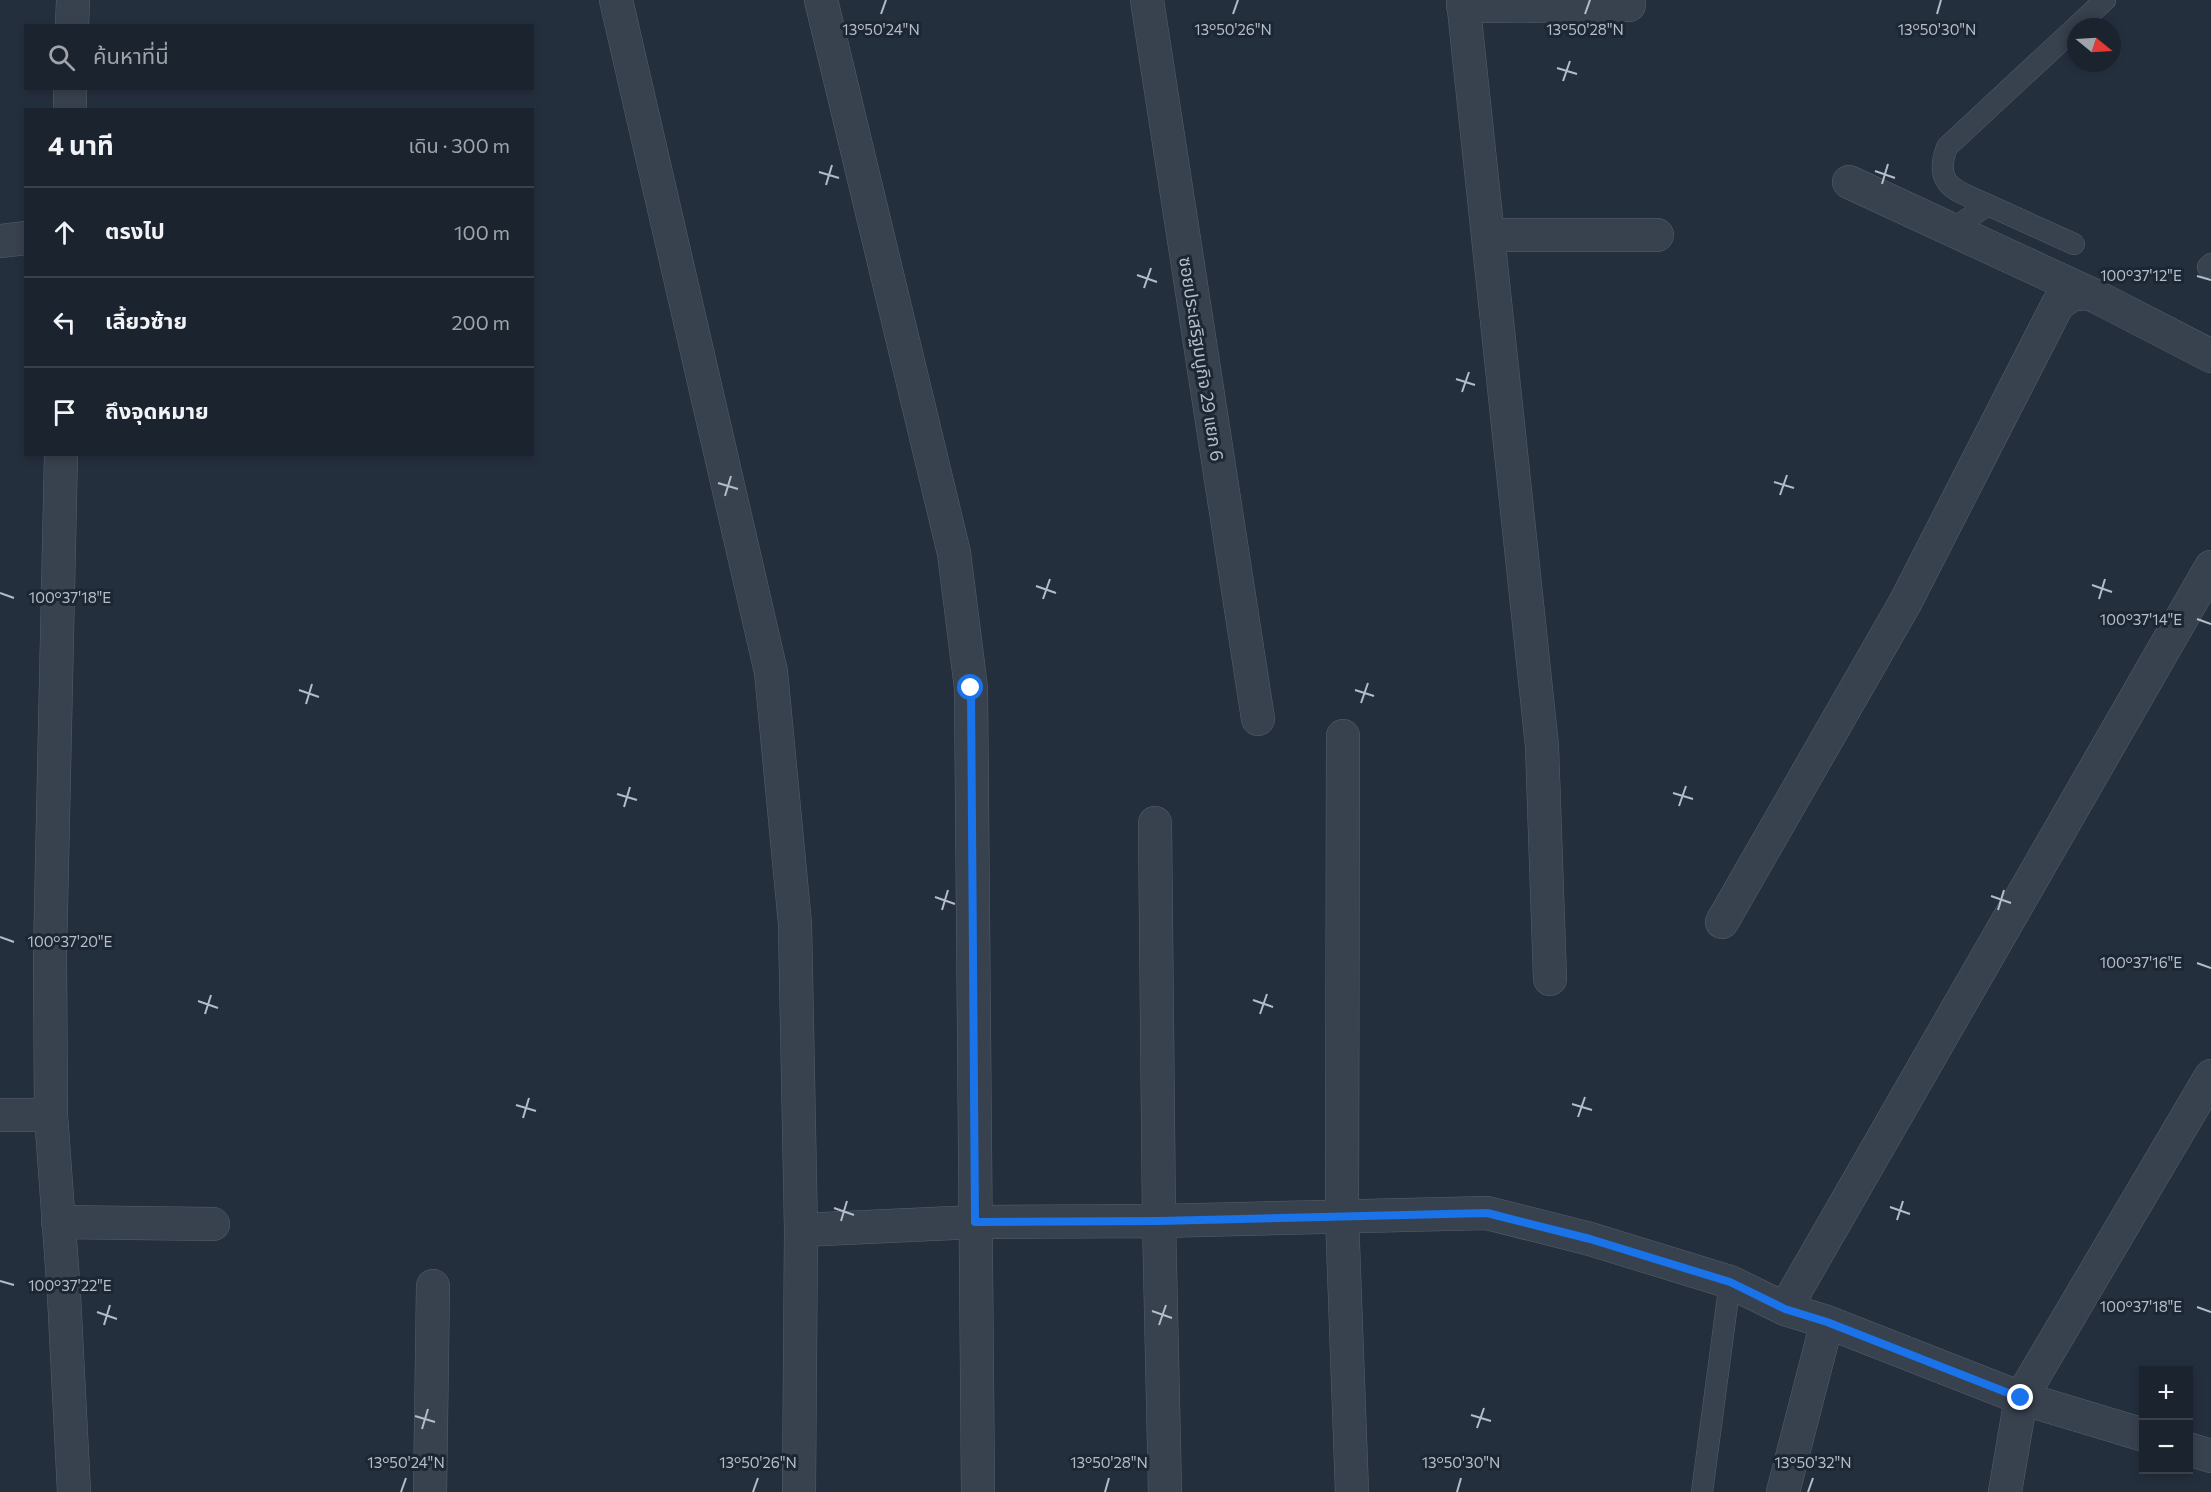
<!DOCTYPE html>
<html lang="th">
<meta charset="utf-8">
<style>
:root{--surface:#1b232e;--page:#282f3a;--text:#f1f3f6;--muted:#a0a4aa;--line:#39404a}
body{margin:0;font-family:Commissioner,"Noto Sans Thai",sans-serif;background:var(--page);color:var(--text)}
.controls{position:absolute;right:18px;bottom:18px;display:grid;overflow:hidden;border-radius:0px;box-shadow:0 3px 9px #0003}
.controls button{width:54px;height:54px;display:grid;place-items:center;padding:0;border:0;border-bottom:2px solid var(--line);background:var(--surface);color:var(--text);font:30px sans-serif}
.compass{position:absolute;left:2067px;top:18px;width:54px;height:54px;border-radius:50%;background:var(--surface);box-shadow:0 3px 9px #0003;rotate:108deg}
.stop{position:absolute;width:18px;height:18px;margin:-14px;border:4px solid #1a73e8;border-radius:50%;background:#fff}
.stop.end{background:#1a73e8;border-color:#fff;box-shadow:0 2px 6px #0008}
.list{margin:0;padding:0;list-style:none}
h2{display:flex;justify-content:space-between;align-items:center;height:78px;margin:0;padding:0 24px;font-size:26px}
h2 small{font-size:20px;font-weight:400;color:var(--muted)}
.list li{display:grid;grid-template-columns:39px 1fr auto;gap:18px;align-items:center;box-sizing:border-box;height:90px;padding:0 24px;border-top:2px solid var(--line)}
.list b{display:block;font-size:22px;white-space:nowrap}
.list em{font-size:20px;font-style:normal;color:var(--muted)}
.icon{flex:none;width:33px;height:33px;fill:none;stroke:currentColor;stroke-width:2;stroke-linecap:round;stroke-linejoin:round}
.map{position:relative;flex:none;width:2211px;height:1492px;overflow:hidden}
.search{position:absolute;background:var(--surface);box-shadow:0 3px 9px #0003;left:24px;top:24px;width:510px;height:66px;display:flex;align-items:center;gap:15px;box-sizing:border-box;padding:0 21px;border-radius:0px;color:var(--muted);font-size:22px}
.panel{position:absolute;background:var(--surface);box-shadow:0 3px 9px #0003;left:24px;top:108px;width:510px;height:348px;border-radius:0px}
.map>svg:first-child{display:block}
</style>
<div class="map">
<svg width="2211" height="1492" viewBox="0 0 2211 1492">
<rect width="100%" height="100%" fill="#242f3e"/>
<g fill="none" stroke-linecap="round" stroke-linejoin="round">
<defs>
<path id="service" d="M 2076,27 L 2105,0
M 1988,205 C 1958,191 1932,187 1947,147 L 2076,27
M 1951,230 L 1988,205 L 2074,244
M 2208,267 L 2211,264
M 1702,1492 L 1730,1282"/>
<path id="minor" d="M 616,0 L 771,672 L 795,924 L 801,1230 L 799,1492
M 821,0 L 954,553 L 971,688 L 978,1492
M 1147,0 L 1258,719
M 1463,0 L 1542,746 L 1550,979
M 1463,6 L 1629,5
M 72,26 L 73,0
M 70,110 L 70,88
M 1849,182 L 2097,297 L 2211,356
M 1488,235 L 1657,235
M 0,241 L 26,238
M 61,454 L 50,954 L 51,1115 L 64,1295 L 74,1492
M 1343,736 L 1342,1216 L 1352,1492
M 1155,823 L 1159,1221 L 1165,1492
M 1722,922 L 1905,603 L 2058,304 L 2072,295 L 2086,293
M 0,1115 L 51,1115
M 58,1222 L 213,1224
M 801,1230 L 975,1222 L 1159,1221 L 1487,1213 L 1590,1239 L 1730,1282 L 1785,1309 L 1827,1322 L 2021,1398 L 2144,1435
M 1785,1309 L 2211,567
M 2188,1449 L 2211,1456
M 430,1492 L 433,1286
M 1783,1492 L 1827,1322
M 2005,1492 L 2021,1398 L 2211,1076"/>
</defs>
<use href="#service" stroke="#565f6c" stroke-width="22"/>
<use href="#minor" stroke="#565f6c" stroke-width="34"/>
<use href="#service" stroke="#38414e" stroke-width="21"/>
<use href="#minor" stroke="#38414e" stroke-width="33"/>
</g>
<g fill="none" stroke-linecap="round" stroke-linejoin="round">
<path stroke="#1a73e8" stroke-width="8" d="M 971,688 L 975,1222 L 1159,1221 L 1487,1213 L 1590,1239 L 1730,1282 L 1785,1309 L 1827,1322 L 2021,1398"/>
</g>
<path fill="none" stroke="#b4bcc9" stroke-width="2" d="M 881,14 L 886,0M 1233,14 L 1238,0M 1585,14 L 1590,0M 1937,14 L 1941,0M 1557,68 L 1577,74M 1563,81 L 1570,61M 1875,171 L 1895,178M 819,172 L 839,178M 1882,184 L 1888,164M 826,185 L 832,165M 1137,275 L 1157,282M 2197,276 L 2211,280M 1144,288 L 1151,268M 1456,379 L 1475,385M 1462,392 L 1469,372M 1774,482 L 1794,488M 718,483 L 738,489M 1780,495 L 1787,475M 725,496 L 731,476M 2092,585 L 2112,592M 1036,586 L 1056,593M 0,593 L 14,598M 1043,599 L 1050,579M 2099,599 L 2105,579M 2197,619 L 2211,624M 299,690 L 319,697M 1355,690 L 1374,696M 1361,703 L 1368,683M 306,704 L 312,684M 1673,793 L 1693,799M 617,794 L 637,800M 1679,806 L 1686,786M 624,807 L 630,787M 1991,896 L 2011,903M 935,897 L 955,904M 942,910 L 948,890M 1998,910 L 2004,890M 0,937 L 14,942M 2197,963 L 2211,968M 1253,1000 L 1273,1007M 198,1001 L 218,1008M 205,1014 L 211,995M 1260,1014 L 1267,994M 1572,1104 L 1592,1110M 516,1105 L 536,1111M 1578,1117 L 1585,1097M 523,1118 L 529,1098M 1890,1207 L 1910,1214M 834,1208 L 854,1215M 1897,1220 L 1903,1201M 841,1221 L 847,1201M 0,1281 L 14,1285M 2197,1307 L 2211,1312M 1152,1311 L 1172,1318M 97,1312 L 117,1319M 104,1325 L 110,1305M 1159,1325 L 1166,1305M 1471,1415 L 1491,1421M 415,1416 L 435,1422M 1477,1428 L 1484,1408M 422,1429 L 428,1409M 401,1492 L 406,1478M 753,1492 L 758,1478M 1105,1492 L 1109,1478M 1457,1492 L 1461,1478M 1808,1492 L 1813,1478"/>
<g text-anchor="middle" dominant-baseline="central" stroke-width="6" stroke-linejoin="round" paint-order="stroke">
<g font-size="18" fill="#b4bcc9" stroke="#1d2633">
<text transform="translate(1202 359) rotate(81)">ซอยประเสริฐมนูกิจ 29 แยก 6</text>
</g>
</g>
<g font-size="15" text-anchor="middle" fill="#b4bcc9" stroke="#1d2633" stroke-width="6" stroke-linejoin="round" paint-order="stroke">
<text x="881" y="35">13°50'24"N</text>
<text x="1233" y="35">13°50'26"N</text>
<text x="1585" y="35">13°50'28"N</text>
<text x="1937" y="35">13°50'30"N</text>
<text x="2141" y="281">100°37'12"E</text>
<text x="70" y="603">100°37'18"E</text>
<text x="2141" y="625">100°37'14"E</text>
<text x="70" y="947">100°37'20"E</text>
<text x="2141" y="968">100°37'16"E</text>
<text x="70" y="1291">100°37'22"E</text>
<text x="2141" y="1312">100°37'18"E</text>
<text x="406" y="1468">13°50'24"N</text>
<text x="758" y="1468">13°50'26"N</text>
<text x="1109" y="1468">13°50'28"N</text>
<text x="1461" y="1468">13°50'30"N</text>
<text x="1813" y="1468">13°50'32"N</text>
</g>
</svg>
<div class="controls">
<button>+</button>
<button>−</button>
</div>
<svg class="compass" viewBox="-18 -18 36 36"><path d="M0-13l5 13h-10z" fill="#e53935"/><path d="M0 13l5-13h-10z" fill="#a0a4aa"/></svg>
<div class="stop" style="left:971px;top:688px"></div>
<div class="stop end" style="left:2021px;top:1398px"></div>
<div class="search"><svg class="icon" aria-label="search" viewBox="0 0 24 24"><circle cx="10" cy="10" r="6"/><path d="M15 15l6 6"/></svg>ค้นหาที่นี่</div>
<section class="panel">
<h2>4 นาที<small>เดิน · 300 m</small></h2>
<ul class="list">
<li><svg class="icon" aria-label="ahead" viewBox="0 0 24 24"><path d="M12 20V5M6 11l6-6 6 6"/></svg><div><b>ตรงไป</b></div><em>100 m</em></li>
<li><svg class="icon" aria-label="left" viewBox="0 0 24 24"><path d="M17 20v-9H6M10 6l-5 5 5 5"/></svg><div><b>เลี้ยวซ้าย</b></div><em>200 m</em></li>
<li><svg class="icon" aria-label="arrive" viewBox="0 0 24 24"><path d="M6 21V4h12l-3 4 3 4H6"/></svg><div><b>ถึงจุดหมาย</b></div></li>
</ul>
</section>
</div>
